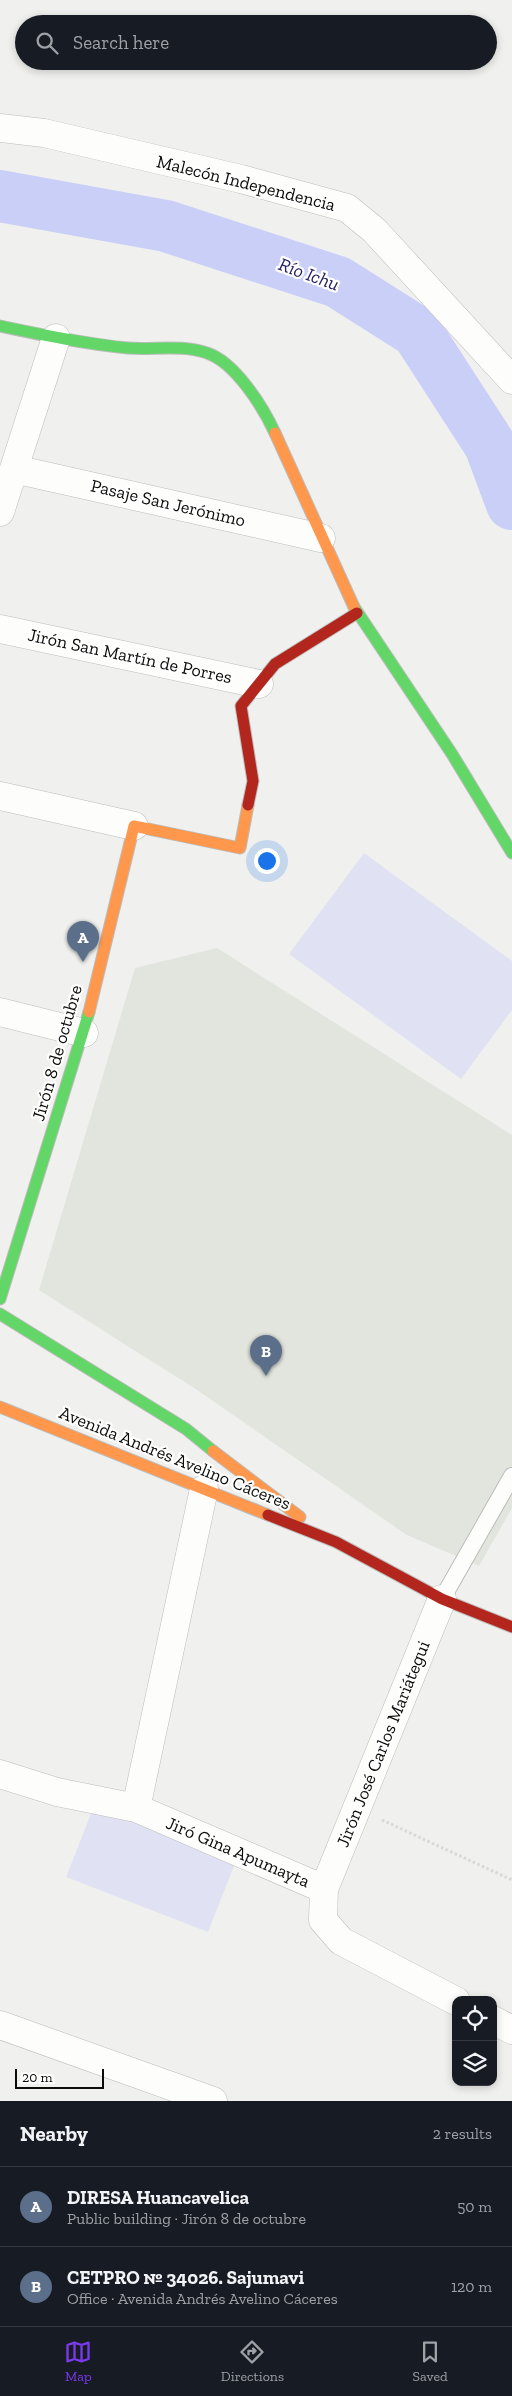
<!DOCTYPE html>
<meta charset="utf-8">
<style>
:root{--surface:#171b24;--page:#20242c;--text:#f1f3f6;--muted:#9ea1a6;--line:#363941;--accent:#7c3aed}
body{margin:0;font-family:"Zilla Slab",serif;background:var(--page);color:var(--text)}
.controls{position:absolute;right:15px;bottom:15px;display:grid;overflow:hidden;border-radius:10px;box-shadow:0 2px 8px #0003}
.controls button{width:45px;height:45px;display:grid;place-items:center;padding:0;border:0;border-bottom:1px solid var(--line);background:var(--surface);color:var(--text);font:25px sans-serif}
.scale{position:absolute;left:15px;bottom:12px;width:89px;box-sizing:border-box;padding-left:5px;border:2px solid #0b0b0a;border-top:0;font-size:14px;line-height:18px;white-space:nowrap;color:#0b0b0a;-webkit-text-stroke:4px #fff;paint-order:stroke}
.you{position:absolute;left:266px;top:860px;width:18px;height:18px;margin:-12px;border:4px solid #fff;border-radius:50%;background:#1a73e8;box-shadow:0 0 0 8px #1a73e833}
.badge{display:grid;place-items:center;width:32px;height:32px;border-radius:50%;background:var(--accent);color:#fff;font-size:16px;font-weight:700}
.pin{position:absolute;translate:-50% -41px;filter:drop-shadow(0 1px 2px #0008)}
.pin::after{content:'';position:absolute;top:26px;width:18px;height:15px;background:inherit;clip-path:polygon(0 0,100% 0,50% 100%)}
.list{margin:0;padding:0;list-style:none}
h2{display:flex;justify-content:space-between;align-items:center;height:65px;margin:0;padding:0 20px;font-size:21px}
h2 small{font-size:16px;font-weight:400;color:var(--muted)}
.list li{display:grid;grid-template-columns:32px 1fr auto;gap:15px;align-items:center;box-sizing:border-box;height:80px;padding:0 20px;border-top:1px solid var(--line)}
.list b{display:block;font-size:19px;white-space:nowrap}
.list p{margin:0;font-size:16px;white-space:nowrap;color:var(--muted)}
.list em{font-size:16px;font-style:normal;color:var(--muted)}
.icon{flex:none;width:28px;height:28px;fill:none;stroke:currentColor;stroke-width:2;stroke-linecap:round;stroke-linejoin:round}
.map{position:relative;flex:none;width:512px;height:2101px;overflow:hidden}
.search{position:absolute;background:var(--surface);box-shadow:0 2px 8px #0003;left:15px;right:15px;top:15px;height:55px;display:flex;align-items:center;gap:12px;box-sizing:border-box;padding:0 18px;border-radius:28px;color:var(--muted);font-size:19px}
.sheet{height:225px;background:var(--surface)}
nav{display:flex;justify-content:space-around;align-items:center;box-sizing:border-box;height:70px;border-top:1px solid var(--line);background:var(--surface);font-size:14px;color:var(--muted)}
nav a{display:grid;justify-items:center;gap:2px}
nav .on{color:var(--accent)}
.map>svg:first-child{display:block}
</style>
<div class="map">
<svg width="512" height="2101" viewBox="0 0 512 2101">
<rect width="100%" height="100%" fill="#f0f1ee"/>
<path fill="#e1e5dd" d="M 217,948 L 512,1135 L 512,1508 L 479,1566 L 407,1535 L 194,1388 L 39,1290 L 135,968 Z"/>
<path fill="#e0e2f3" d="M 364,853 L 512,961 L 512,1010 L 461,1079 L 289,954 Z
M 96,1801 L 238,1856 L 208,1932 L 66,1877 Z"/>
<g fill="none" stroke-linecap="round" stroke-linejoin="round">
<path stroke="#cacff8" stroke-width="52" d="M 0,196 L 166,226 L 338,282 L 417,332 L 490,445 L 512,504"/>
<defs>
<path id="lane" d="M 442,1599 L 512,1476"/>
<path id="street" d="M 0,128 L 44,133 L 241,179 L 347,208 L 374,230 L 512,380
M 14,469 L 321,538
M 0,512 L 56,338
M 0,629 L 259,684
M 0,796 L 134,826
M 0,1012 L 84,1033
M 442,1599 L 324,1889 L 323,1920 L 341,1941 L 456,2001
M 0,1774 L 57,1792 L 136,1808 L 324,1889
M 136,1808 L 204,1489
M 493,2020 L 512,2030
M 0,2025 L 213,2101"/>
<path id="fast" d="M 0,326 C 42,335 85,344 128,348 C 154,350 182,344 207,353 C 235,362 263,407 275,433
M 354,607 L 452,754 L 512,853
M 0,1299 L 89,1012
M 0,1314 L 186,1429 L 213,1451"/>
<path id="slow" d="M 275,433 L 354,607
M 89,1012 L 134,826 L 240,848 L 248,805
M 0,1407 L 268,1515
M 213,1451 L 300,1517"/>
<path id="jam" d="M 248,805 L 253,781 L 241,706 L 275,664 L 357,613
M 268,1515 L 336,1542 L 442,1599 L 512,1627"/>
</defs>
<use href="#lane" stroke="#bcbdbb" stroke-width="18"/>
<use href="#street" stroke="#bcbdbb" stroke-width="29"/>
<use href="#fast" stroke="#bcbdbb" stroke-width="13"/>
<use href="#slow" stroke="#bcbdbb" stroke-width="13"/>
<use href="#jam" stroke="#bcbdbb" stroke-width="13"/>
<path stroke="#d8d8d7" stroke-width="3" stroke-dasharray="2.5 2.5" stroke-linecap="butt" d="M 382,1820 L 512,1880"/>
<use href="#lane" stroke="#fdfdfc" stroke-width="16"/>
<use href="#street" stroke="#fdfdfc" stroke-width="28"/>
<use href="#fast" stroke="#63d668" stroke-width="11"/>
<use href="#slow" stroke="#ff974d" stroke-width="11"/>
<use href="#jam" stroke="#b3261e" stroke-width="11"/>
</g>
<g text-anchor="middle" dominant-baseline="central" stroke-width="4.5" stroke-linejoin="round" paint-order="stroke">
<g font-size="18" fill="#0b0b0a" stroke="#fff">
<text transform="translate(246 183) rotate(14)">Malecón Independencia</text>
<text transform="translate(168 503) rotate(13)">Pasaje San Jerónimo</text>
<text transform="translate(130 656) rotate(12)">Jirón San Martín de Porres</text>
<text transform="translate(57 1053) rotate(-74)">Jirón 8 de octubre</text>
<text transform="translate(175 1458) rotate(22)">Avenida Andrés Avelino Cáceres</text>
<text transform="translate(383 1744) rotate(-68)">Jirón José Carlos Mariátegui</text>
<text transform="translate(238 1852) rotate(23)">Jiró Gina Apumayta</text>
</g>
<g font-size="19" font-style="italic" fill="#242063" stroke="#fff">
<text transform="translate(309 274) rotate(20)">Río Ichu</text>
</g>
</g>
</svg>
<div class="controls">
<button><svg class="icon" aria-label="locate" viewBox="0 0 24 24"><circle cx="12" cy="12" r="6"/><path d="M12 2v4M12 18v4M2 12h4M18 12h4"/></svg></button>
<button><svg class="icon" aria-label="layers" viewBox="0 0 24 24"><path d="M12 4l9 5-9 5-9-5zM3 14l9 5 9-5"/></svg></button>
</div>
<div class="scale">20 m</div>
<div class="you"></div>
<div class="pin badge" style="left:83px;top:962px;background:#5c6f8a">A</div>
<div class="pin badge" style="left:266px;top:1376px;background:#5c6f8a">B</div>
<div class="search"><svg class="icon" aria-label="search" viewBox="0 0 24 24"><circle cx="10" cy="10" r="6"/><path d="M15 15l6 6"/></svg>Search here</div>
</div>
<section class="sheet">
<h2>Nearby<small>2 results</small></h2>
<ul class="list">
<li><span class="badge" style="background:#5c6f8a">A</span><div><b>DIRESA Huancavelica</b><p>Public building · Jirón 8 de octubre</p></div><em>50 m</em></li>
<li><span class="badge" style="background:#5c6f8a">B</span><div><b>CETPRO № 34026. Sajumavi</b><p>Office · Avenida Andrés Avelino Cáceres</p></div><em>120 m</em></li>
</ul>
</section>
<nav>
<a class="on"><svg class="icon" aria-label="map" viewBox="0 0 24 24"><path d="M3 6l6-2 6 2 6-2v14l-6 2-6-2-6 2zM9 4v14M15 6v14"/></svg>Map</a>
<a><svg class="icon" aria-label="directions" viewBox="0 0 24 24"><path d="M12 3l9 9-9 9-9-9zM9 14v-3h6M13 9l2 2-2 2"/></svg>Directions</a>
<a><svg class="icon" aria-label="saved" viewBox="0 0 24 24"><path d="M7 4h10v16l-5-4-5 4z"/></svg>Saved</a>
</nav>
